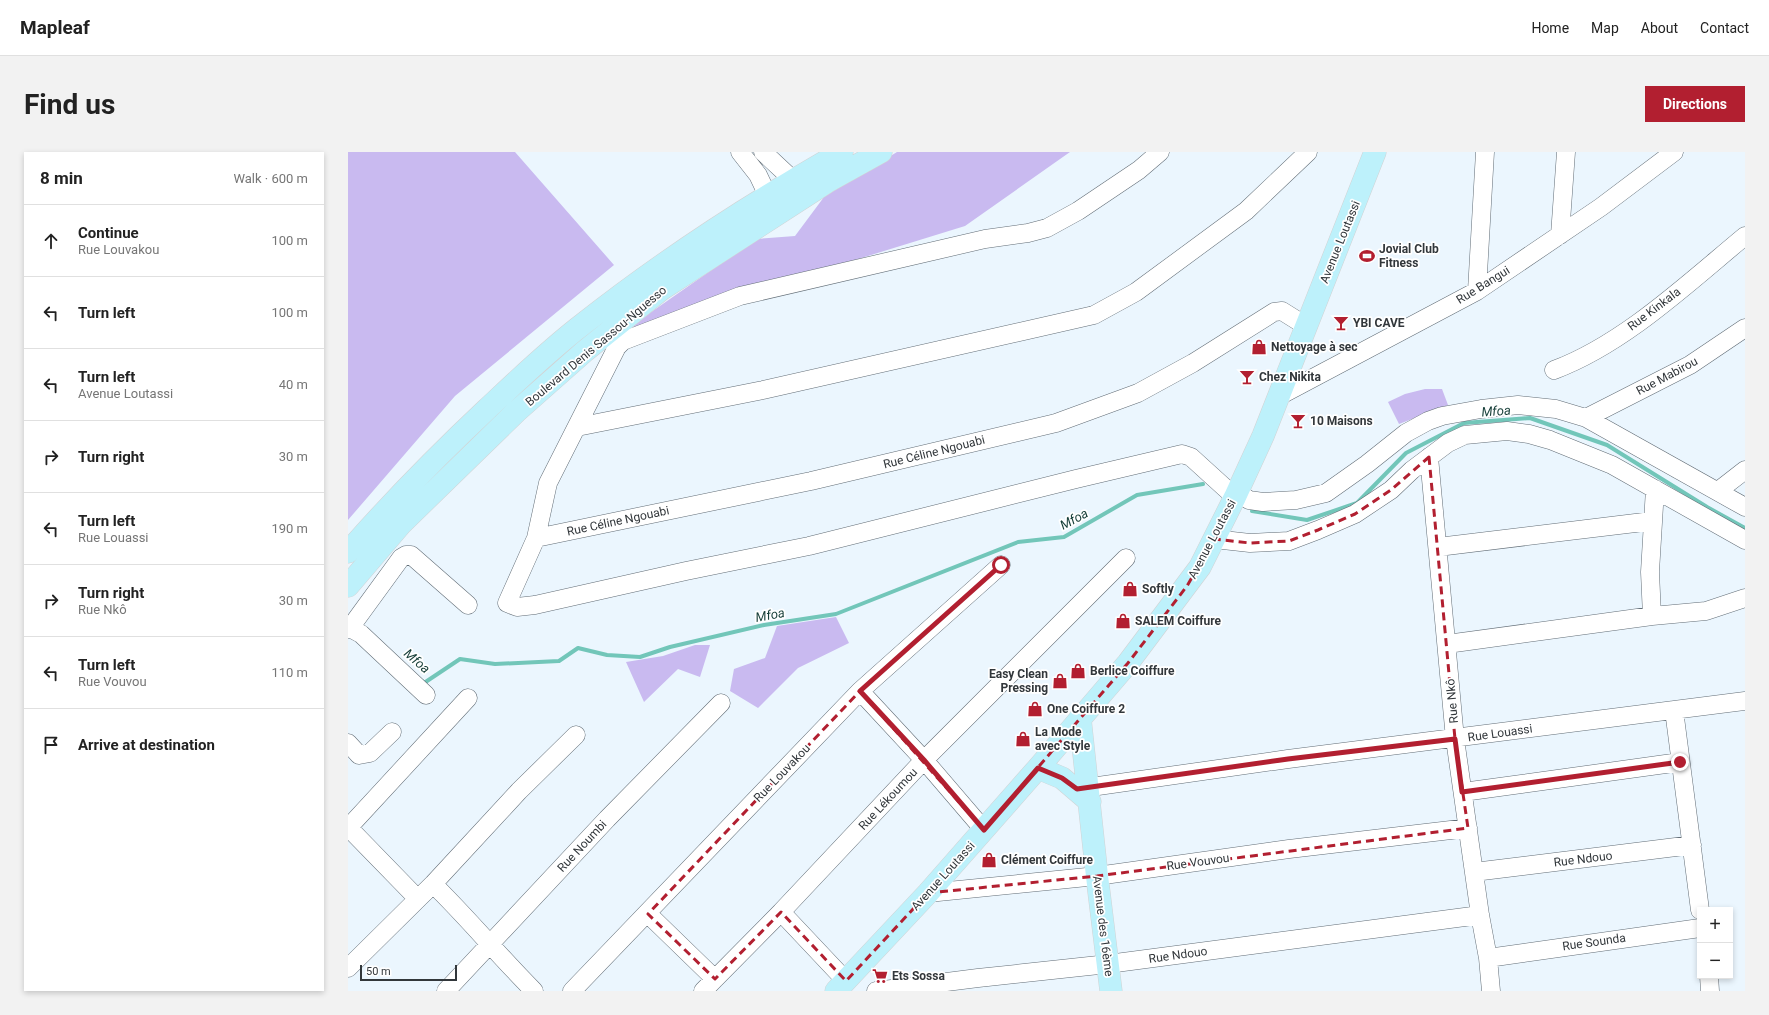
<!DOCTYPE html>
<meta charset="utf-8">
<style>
:root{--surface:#fff;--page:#f2f2f2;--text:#222;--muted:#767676;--line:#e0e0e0;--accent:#b21f30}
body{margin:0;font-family:Roboto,sans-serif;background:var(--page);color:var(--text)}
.controls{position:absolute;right:12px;bottom:12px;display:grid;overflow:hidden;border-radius:0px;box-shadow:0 2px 6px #0003}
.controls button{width:36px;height:36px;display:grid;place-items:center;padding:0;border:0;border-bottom:1px solid var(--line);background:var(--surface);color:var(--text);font:20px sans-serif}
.scale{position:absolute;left:12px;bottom:10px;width:97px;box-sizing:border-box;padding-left:4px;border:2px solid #32373b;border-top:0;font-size:11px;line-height:14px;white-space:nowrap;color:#32373b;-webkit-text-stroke:3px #fff;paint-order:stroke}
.stop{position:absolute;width:12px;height:12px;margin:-9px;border:3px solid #b21f30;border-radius:50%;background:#fff}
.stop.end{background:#b21f30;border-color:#fff;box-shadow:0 1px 4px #0008}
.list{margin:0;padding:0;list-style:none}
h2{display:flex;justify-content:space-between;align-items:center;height:52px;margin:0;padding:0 16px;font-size:17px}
h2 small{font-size:13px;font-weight:400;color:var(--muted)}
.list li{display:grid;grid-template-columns:26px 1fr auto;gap:12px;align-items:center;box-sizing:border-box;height:72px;padding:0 16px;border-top:1px solid var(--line)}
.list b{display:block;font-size:15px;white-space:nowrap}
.list p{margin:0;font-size:13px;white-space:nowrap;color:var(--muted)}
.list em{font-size:13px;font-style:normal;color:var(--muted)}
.icon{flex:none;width:22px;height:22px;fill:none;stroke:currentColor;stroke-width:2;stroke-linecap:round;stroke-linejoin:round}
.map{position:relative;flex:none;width:1397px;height:839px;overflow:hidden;border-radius:0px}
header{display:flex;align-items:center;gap:24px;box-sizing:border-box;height:56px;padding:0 20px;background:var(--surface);border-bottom:1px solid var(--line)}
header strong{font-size:19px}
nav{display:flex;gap:22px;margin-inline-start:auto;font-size:14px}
.intro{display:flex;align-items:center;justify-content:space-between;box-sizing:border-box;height:96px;padding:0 24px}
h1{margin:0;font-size:28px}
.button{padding:10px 18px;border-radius:0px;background:var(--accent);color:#fff;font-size:14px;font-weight:700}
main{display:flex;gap:24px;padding:0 24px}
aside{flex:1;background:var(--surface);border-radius:0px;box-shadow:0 2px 6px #0003}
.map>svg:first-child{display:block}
</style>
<header>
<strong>Mapleaf</strong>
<nav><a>Home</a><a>Map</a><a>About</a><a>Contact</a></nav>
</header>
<div class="intro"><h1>Find us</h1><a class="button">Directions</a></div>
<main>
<aside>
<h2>8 min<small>Walk · 600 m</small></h2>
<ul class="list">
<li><svg class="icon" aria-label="ahead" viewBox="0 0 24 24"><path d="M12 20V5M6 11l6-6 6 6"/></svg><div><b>Continue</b><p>Rue Louvakou</p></div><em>100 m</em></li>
<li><svg class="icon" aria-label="left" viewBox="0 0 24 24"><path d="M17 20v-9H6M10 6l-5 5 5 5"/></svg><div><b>Turn left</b></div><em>100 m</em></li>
<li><svg class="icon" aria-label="left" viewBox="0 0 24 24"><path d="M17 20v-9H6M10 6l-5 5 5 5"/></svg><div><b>Turn left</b><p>Avenue Loutassi</p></div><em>40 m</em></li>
<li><svg class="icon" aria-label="right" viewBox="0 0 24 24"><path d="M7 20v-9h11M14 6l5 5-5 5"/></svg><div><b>Turn right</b></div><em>30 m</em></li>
<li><svg class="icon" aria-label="left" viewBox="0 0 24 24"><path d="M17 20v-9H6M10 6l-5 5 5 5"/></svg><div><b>Turn left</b><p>Rue Louassi</p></div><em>190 m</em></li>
<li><svg class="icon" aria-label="right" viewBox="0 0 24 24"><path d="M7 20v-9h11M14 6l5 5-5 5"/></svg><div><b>Turn right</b><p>Rue Nkô</p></div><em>30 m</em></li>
<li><svg class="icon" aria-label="left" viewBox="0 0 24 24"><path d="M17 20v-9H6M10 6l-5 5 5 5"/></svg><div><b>Turn left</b><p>Rue Vouvou</p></div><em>110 m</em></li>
<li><svg class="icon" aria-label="arrive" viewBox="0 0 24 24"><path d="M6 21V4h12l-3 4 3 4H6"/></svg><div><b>Arrive at destination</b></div></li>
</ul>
</aside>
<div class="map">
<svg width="1397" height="839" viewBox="0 0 1397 839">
<rect width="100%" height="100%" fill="#ebf6fe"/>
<path fill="#c9baf0" d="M 0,0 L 167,0 L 266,113 L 107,244 L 0,368 Z
M 549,0 L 722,0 L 617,74 L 481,116 L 266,186 L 408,87 L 447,84 L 476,45 Z
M 1077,237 L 1094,237 L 1100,253 L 1051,272 L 1040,250 L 1057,242 Z
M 488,465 L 501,491 L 450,516 L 410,556 L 382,539 L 386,517 L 417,506 L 429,474 Z
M 347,493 L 362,493 L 352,525 L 330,517 L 296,550 L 278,510 L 315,504 Z"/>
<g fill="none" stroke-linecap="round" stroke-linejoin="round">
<path stroke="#72c6b9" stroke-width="4" d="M 904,359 L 959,368 L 1009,351 L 1058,301 L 1116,271 L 1182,266 L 1259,293 L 1359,355 L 1397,376
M 74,529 L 76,531 L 112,507 L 147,512 L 211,509 L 230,496 L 259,503 L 292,505 L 322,495 L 416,473 L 488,462 L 670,390 L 716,385 L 789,343 L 855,332"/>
<defs>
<path id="minor" d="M 392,0 L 410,23 L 420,44
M 415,0 L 445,28
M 812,0 L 791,18 L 730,59 L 699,76 L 680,81 L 637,87 L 392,144 L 275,189 L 269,195 L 200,331 L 188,386 L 159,451 L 169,455 L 187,453 L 338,419 L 461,394 L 728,327 L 834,302 L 843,305 L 887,345
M 1212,83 L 1218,0
M 1129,139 L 1137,0
M 1206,218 C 1276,192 1340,131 1397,84
M 931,244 L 1129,139 L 1253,55 L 1326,0
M 1238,266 L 1342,213 L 1397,176
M 229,275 L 415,238 L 746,163 L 788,140 L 898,59 L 960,0
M 1081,305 L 1107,587 L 1132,763 L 1140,806 L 1143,839
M 1370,339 L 1397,318
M 889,340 L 901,348 L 915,350 L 948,348 L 978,341 L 1019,312 L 1058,281 L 1080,269 L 1094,264 L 1133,257 L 1170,253 L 1208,257 L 1238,266 L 1397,355
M 188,386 L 463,329 L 708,271 L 790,241 L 845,211 L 926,160 L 934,159 L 958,174
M 866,387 L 902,391 L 941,389 L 970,378 L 1007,362 L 1043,338 L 1064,318 L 1100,291 L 1117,283 L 1159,279 L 1181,282 L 1202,288 L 1264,313 L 1397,388
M 1090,395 L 1304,369
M 1304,464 L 1302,420 L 1307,337
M 2,476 L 53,406 L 58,403 L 63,403 L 120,453
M 0,477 L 2,476 L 13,482 L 78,543
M 1099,492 L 1304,464 L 1358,459 L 1397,446
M 512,539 L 576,608 L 636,678
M 1326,558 L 1352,758
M 0,591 L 11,603 L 22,601 L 44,580
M 729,637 L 940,607 L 1397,549
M 1115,640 L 1332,610
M 0,675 L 69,746
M 0,676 L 120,546
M 1126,720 L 1344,693
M 85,732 C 120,766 151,804 186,839
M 580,741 L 749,724 L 941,697 L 1120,676
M 433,760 L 498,829
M 300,762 L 367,827
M 1140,806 L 1352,776
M 0,816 L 85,732 L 171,639 L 228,583
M 1361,824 L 1362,839
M 98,839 L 259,667 L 373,551
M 224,839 L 512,539 L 653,413
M 355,839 L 433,760 L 576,608 L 778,406
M 528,839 L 630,826 L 760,812 L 1132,763"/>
<path id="major" d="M 0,400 C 44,350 90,303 139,257 C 170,228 201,198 235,172 C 316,108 404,51 494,0
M 0,434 L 53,372 L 168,260 L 237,199 L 314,137 L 479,30 L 533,0
M 732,566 L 749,724 L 763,839
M 690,616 L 714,626 L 742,650
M 488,839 L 580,741 L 690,616 L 780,511 L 852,415 L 887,345 L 915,284 L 1027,0"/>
</defs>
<use href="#minor" stroke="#626d76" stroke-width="19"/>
<use href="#major" stroke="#d2d3d4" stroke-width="23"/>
<use href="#minor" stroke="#fff" stroke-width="18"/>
<use href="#major" stroke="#bdf1fb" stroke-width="22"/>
</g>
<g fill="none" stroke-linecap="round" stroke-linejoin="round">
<path stroke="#b21f30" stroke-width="5" d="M 653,413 L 512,539 L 576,608 L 636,678 L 690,616 L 714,626 L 729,637 L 940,607 L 1107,587 L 1114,640 L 1332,610"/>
</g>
<path fill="none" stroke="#b21f30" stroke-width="3" stroke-dasharray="8 5" stroke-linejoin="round" d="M 1081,305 L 1107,587 L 1120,676 L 749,724 L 580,741 L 498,829 L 433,760 L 367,827 L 300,762 L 512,539 L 636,678 L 780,511 L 839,434 L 866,387 L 902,391 L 941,389 L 970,378 L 1007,362 L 1043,338 Z"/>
<defs>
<symbol id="stadium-bare" viewBox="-9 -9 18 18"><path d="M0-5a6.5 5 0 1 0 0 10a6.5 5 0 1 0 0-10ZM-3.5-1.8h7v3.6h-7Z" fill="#b21f30" stroke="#fff" stroke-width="2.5" paint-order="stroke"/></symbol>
<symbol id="bar-bare" viewBox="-9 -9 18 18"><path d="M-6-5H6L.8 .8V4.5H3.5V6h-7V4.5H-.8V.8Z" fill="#b21f30" stroke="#fff" stroke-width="2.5" paint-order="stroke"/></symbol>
<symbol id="shop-bare" viewBox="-9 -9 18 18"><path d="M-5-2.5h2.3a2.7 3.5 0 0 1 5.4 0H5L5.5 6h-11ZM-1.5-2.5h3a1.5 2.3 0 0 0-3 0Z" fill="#b21f30" stroke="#fff" stroke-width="2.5" paint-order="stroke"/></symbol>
<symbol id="supermarket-bare" viewBox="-9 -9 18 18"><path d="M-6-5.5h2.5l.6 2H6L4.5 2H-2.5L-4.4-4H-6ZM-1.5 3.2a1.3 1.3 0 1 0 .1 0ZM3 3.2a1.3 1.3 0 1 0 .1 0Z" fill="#b21f30" stroke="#fff" stroke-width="2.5" paint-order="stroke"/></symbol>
</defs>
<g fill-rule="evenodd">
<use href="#stadium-bare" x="1008" y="93" width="22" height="22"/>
<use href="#bar-bare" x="982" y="160" width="22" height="22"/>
<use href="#shop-bare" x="900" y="184" width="22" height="22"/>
<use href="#bar-bare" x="888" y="214" width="22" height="22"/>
<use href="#bar-bare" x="939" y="258" width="22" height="22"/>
<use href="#shop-bare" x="771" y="426" width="22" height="22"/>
<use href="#shop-bare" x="764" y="458" width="22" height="22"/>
<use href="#shop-bare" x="719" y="508" width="22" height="22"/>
<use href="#shop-bare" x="701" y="518" width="22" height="22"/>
<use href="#shop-bare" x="676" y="546" width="22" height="22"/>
<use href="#shop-bare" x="664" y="576" width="22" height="22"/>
<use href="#shop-bare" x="630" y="697" width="22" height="22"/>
<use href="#supermarket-bare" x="521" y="813" width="22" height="22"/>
</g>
<g text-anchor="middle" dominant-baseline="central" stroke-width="3.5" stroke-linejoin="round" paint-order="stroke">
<g font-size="12" fill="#32373b" stroke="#fff">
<text transform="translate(992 90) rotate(-68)">Avenue Loutassi</text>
<text transform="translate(1135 133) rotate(-32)">Rue Bangui</text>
<text transform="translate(1306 157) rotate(-37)">Rue Kinkala</text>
<text transform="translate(248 194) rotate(-40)">Boulevard Denis Sassou-Nguesso</text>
<text transform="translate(1319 224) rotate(-28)">Rue Mabirou</text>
<text transform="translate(586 300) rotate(-14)">Rue Céline Ngouabi</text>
<text transform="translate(270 369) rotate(-12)">Rue Céline Ngouabi</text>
<text transform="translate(864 387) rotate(-62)">Avenue Loutassi</text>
<text transform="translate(1104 549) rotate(-95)">Rue Nkô</text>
<text transform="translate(1152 581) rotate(-8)">Rue Louassi</text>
<text transform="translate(434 621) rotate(-46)">Rue Louvakou</text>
<text transform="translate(540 647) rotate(-47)">Rue Lékoumou</text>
<text transform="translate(234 694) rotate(-47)">Rue Noumbi</text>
<text transform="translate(1235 707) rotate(-7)">Rue Ndouo</text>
<text transform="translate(850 710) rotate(-8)">Rue Vouvou</text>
<text transform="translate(595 724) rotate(-48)">Avenue Loutassi</text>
<text transform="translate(755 774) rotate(83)">Avenue des 16ème</text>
<text transform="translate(1246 790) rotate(-8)">Rue Sounda</text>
<text transform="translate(830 803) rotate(-8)">Rue Ndouo</text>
</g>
<g font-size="12" font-weight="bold" fill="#32373b" stroke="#fff" text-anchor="start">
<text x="1031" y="97">Jovial Club<tspan x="1031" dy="14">Fitness</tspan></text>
<text x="1005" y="171">YBI CAVE</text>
<text x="923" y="195">Nettoyage à sec</text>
<text x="911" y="225">Chez Nikita</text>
<text x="962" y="269">10 Maisons</text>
<text x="794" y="437">Softly</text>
<text x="787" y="469">SALEM Coiffure</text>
<text x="742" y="519">Berlice Coiffure</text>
<text x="700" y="522" text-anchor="end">Easy Clean<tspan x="700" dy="14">Pressing</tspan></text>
<text x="699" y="557">One Coiffure 2</text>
<text x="687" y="580">La Mode<tspan x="687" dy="14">avec Style</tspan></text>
<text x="653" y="708">Clément Coiffure</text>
<text x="544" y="824">Ets Sossa</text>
</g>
<g font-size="13" font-style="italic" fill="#153d37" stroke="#fff">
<text transform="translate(1148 259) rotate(-4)">Mfoa</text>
<text transform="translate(726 367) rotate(-28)">Mfoa</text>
<text transform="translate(422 463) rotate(-10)">Mfoa</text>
<text transform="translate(69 509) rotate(41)">Mfoa</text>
</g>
</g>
</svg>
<div class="controls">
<button>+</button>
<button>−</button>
</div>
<div class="scale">50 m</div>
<div class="stop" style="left:653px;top:413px"></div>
<div class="stop end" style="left:1332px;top:610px"></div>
</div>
</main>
